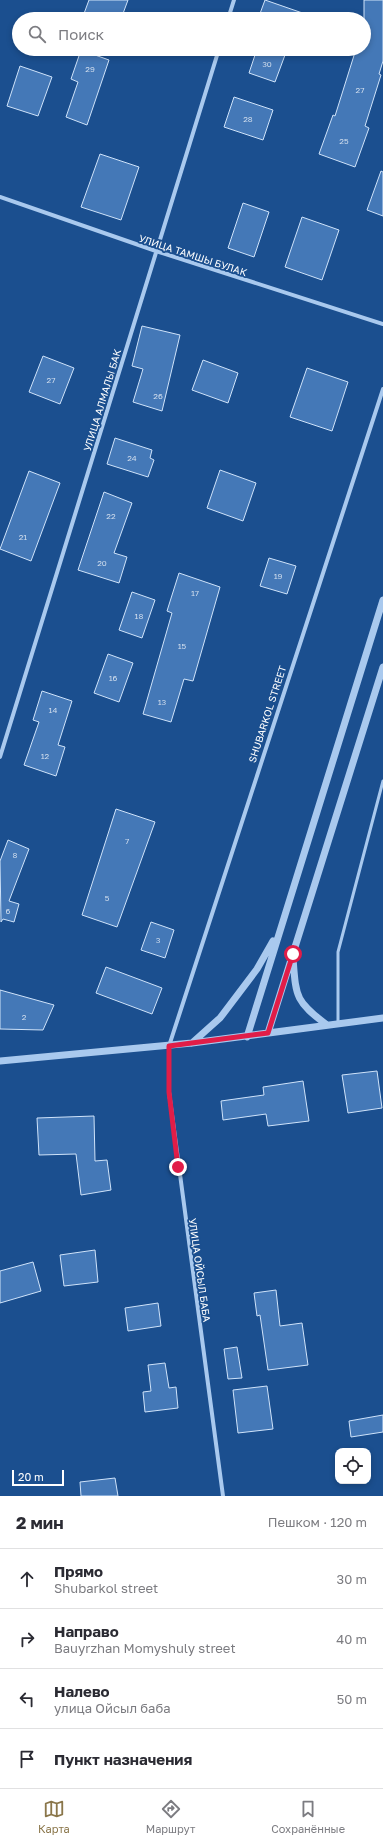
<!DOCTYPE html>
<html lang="ru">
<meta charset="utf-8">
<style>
:root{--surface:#fff;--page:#f2f2f3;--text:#2b2b33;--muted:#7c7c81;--line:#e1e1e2;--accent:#8a764a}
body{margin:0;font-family:"Golos Text",sans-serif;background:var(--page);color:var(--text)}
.controls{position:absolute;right:12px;bottom:12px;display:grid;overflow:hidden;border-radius:8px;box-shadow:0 2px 6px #0003}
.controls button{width:36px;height:36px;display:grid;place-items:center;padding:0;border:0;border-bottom:1px solid var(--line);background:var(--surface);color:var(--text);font:20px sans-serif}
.scale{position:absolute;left:12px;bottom:10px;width:52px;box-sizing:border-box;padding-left:4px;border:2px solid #fff;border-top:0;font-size:11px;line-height:14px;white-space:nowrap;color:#fff;-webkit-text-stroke:3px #1b4f8f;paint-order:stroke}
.stop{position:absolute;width:12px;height:12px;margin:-9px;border:3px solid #e11d48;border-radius:50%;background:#fff}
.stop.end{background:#e11d48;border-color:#fff;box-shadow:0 1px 4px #0008}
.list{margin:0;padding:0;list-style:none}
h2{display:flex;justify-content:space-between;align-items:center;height:52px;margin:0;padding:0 16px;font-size:17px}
h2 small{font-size:13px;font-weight:400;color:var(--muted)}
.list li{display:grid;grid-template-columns:26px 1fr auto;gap:12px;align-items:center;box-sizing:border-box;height:60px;padding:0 16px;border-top:1px solid var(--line)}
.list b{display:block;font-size:15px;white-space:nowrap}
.list p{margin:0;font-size:13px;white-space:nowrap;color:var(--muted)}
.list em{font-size:13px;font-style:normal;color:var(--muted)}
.icon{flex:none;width:22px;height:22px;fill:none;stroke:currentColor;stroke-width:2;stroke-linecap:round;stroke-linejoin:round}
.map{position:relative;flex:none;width:383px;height:1496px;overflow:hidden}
.search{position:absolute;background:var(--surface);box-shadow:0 2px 6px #0003;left:12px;right:12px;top:12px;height:44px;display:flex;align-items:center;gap:10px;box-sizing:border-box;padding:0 14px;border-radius:22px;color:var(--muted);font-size:15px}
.sheet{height:292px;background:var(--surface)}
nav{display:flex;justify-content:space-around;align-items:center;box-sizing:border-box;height:56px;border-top:1px solid var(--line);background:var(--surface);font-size:11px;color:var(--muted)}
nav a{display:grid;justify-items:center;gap:2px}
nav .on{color:var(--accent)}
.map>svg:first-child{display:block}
</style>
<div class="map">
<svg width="383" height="1496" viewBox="0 0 383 1496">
<rect width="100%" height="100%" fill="#1b4f8f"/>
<path fill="#4478b7" stroke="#cfe3fa" d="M 89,0 L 128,0 L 121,19 L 82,19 Z
M 265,0 L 314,17 L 314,19 L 258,19 Z
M 364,0 L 383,0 L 383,61 L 379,74 L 381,75 L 365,126 L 369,128 L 355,167 L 319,154 L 333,115 L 335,116 L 356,49 L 364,49 Z
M 257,49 L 268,49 L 285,55 L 275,82 L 249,73 Z
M 81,50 L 109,60 L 87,125 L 66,117 L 78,82 L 71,79 Z
M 20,66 L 52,77 L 38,116 L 7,106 Z
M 234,97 L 273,110 L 263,140 L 224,127 Z
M 100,154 L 139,167 L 121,220 L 81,207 Z
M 381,171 L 383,172 L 383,216 L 367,210 Z
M 243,203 L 269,212 L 254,257 L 228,248 Z
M 302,217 L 339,230 L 322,280 L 285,267 Z
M 142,326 L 180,335 L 162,411 L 133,402 L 143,369 L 132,366 Z
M 43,356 L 74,368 L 60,404 L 29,392 Z
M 203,360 L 238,373 L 228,403 L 192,390 Z
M 307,368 L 348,382 L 332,431 L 290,417 Z
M 115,438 L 152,450 L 150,458 L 154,460 L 148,477 L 107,464 Z
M 220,470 L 256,483 L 243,521 L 207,508 Z
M 29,471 L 60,483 L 31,561 L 0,549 Z
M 104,492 L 132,503 L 114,553 L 127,557 L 119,583 L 78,570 Z
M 269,558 L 296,566 L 287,594 L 260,586 Z
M 179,573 L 220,587 L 193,681 L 184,679 L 171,722 L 143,714 L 172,613 L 167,611 Z
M 132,592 L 155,600 L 142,638 L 119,630 Z
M 108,654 L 133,663 L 119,702 L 94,693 Z
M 42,691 L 72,701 L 58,745 L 65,747 L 56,776 L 24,765 L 39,722 L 33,720 Z
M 116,809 L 155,822 L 117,927 L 82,915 Z
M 8,840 L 29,849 L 9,901 L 19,904 L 14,922 L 3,919 L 1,922 L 0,861 Z
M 151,922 L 174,930 L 165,958 L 141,950 Z
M 106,967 L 162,988 L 152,1014 L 96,993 Z
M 0,990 L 54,1005 L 43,1030 L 0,1029 Z
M 377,1071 L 382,1108 L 348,1113 L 342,1075 Z
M 303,1081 L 309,1121 L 268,1126 L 266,1114 L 223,1120 L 221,1101 L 264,1095 L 263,1087 Z
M 94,1116 L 95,1161 L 107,1160 L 111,1190 L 81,1195 L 76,1154 L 39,1155 L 37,1118 Z
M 95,1250 L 98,1282 L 64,1286 L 60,1255 Z
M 33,1262 L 41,1291 L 0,1303 L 0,1271 Z
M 276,1290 L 280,1326 L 302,1323 L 308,1365 L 268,1370 L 260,1315 L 257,1316 L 254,1293 Z
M 158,1303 L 161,1326 L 128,1331 L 125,1308 Z
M 237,1347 L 242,1378 L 228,1379 L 224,1349 Z
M 165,1363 L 169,1388 L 176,1387 L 178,1408 L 145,1412 L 143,1392 L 151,1391 L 148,1365 Z
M 267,1386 L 273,1429 L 238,1433 L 233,1390 Z
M 383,1415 L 383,1432 L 351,1437 L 349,1421 Z
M 115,1478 L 118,1496 L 81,1496 L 80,1482 Z"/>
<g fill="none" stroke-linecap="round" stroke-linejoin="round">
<path stroke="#a9c9ee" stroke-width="3" d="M 338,1023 L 338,952 L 383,781"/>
<path stroke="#a9c9ee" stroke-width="4" d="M 228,19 L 234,0
M 0,197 L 156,251 L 383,324
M 0,757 L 219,49
M 223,1496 L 169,1092 L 169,1046 L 383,389"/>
<path stroke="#a9c9ee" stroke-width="7" d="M 293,958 C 296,997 295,1001 327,1025
M 268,1033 L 383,667
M 247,1037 L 383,600
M 192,1043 L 220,1018 L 257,969 L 273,941
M 0,1061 L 192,1043 L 383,1018"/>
</g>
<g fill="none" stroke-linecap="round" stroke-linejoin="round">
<path stroke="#e11d48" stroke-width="5" d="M 178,1167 L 169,1092 L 169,1046 L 268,1033 L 293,954"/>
</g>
<g text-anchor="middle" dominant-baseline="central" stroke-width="3.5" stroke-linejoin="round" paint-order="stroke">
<g font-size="8" fill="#d0dded">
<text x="267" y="64">30</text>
<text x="90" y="69">29</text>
<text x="360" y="90">27</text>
<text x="248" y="119">28</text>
<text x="344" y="141">25</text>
<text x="51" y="380">27</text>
<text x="158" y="396">26</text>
<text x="132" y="458">24</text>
<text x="111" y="516">22</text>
<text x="23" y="537">21</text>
<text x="102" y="563">20</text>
<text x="278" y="576">19</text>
<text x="195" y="593">17</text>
<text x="139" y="616">18</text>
<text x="182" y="646">15</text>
<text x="113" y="678">16</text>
<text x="162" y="702">13</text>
<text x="53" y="710">14</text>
<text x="45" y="756">12</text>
<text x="127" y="841">7</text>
<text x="15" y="855">8</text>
<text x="107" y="898">5</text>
<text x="8" y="911">6</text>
<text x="158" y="940">3</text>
<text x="24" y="1017">2</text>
</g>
<g font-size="10" fill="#fff" stroke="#1b4f8f">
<text transform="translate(193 255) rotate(18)">УЛИЦА ТАМШЫ БУЛАК</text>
<text transform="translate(102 400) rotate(-73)">УЛИЦА АЛМАЛЫ БАК</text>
<text transform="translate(267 714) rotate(-72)">SHUBARKOL STREET</text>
<text transform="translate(200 1270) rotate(82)">УЛИЦА ОЙСЫЛ БАБА</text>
</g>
</g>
</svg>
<div class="controls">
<button><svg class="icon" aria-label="locate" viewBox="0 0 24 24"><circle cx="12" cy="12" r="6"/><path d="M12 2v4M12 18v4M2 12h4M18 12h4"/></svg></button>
</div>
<div class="scale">20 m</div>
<div class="stop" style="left:293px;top:954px"></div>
<div class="stop end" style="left:178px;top:1167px"></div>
<div class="search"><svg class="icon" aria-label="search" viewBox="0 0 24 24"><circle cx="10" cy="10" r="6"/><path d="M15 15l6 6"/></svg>Поиск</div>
</div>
<section class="sheet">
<h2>2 мин<small>Пешком · 120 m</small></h2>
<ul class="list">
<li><svg class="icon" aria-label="ahead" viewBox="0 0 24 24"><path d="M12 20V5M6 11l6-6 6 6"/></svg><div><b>Прямо</b><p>Shubarkol street</p></div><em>30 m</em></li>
<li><svg class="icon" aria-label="right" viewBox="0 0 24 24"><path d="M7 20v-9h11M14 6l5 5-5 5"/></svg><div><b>Направо</b><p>Bauyrzhan Momyshuly street</p></div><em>40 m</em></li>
<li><svg class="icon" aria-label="left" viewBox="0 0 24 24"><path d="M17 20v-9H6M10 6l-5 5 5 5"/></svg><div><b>Налево</b><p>улица Ойсыл баба</p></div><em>50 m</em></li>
<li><svg class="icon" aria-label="arrive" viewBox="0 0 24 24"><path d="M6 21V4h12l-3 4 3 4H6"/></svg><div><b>Пункт назначения</b></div></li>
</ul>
</section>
<nav>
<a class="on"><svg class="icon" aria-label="map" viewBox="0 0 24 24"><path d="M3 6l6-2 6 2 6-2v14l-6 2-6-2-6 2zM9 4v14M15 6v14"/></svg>Карта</a>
<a><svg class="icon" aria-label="directions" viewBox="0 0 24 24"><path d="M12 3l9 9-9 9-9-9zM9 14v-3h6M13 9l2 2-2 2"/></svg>Маршрут</a>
<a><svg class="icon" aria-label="saved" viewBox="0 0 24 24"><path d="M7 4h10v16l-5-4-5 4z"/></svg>Сохранённые</a>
</nav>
